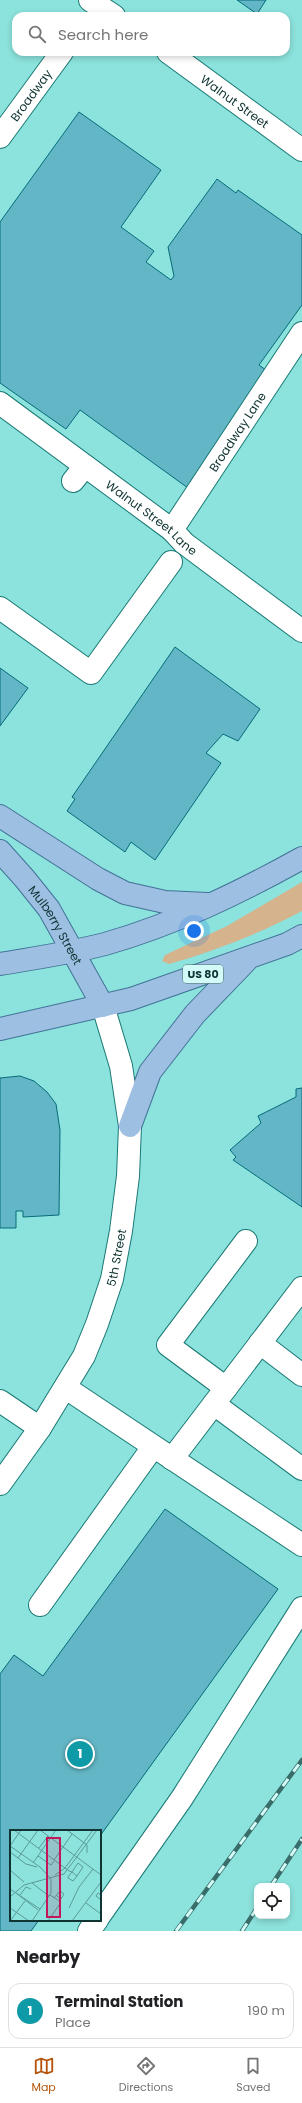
<!DOCTYPE html>
<style>
:root{--surface:#fff;--page:#f2f2f2;--text:#202124;--muted:#757577;--line:#e0e0e0;--accent:#b45309}
body{margin:0;font-family:Poppins,sans-serif;background:var(--page);color:var(--text)}
.controls{position:absolute;right:12px;bottom:12px;display:grid;overflow:hidden;border-radius:8px;box-shadow:0 2px 6px #0003}
.controls button{width:36px;height:36px;display:grid;place-items:center;padding:0;border:0;border-bottom:1px solid var(--line);background:var(--surface);color:var(--text);font:20px sans-serif}
.you{position:absolute;left:194px;top:931px;width:14px;height:14px;margin:-10px;border:3px solid #fff;border-radius:50%;background:#1a73e8;box-shadow:0 0 0 6px #1a73e833}
.badge{display:grid;place-items:center;width:26px;height:26px;border-radius:50%;background:var(--accent);color:#fff;font-size:13px;font-weight:700}
.pin{position:absolute;translate:-50% -50%;border:2px solid #fff;box-shadow:0 1px 4px #0006}
.list{margin:0;padding:0;list-style:none}
h2{display:flex;justify-content:space-between;align-items:center;height:52px;margin:0;padding:0 16px;font-size:17px}
h2 small{font-size:13px;font-weight:400;color:var(--muted)}
.list li{display:grid;grid-template-columns:26px 1fr auto;gap:12px;align-items:center;box-sizing:border-box;height:56px;margin:0 8px 8px;padding:0 8px;border:1px solid var(--line);border-radius:12px}
.list b{display:block;font-size:15px;white-space:nowrap}
.list p{margin:0;font-size:13px;white-space:nowrap;color:var(--muted)}
.list em{font-size:13px;font-style:normal;color:var(--muted)}
.icon{flex:none;width:22px;height:22px;fill:none;stroke:currentColor;stroke-width:2;stroke-linecap:round;stroke-linejoin:round}
.map{position:relative;flex:none;width:302px;height:1931px;overflow:hidden}
.search{position:absolute;background:var(--surface);box-shadow:0 2px 6px #0003;left:12px;right:12px;top:12px;height:44px;display:flex;align-items:center;gap:10px;box-sizing:border-box;padding:0 14px;border-radius:12px;color:var(--muted);font-size:15px}
.sheet{height:116px;background:var(--surface)}
nav{display:flex;justify-content:space-around;align-items:center;box-sizing:border-box;height:56px;border-top:1px solid var(--line);background:var(--surface);font-size:11px;color:var(--muted)}
nav a{display:grid;justify-items:center;gap:2px}
nav .on{color:var(--accent)}
.map>svg:first-child{display:block}
</style>
<div class="map">
<svg width="302" height="1931" viewBox="0 0 302 1931">
<rect width="100%" height="100%" fill="#8ce2dc"/>
<path fill="#d5b38d" d="M 302,882 L 302,911 C 259,934 215,951 169,964 L 162,961 L 165,955 L 227,926 Z"/>
<path fill="#63b6c5" stroke="#046c7a" d="M 237,0 L 266,0 L 257,14 Z
M 79,112 L 161,170 L 121,227 L 154,251 L 146,262 L 171,280 L 174,276 L 168,247 L 217,179 L 236,193 L 238,190 L 302,235 L 302,305 L 259,365 L 270,373 L 188,488 L 80,410 L 66,429 L 0,383 L 0,222 Z
M 175,647 L 260,709 L 238,741 L 223,734 L 206,753 L 221,763 L 155,860 L 131,842 L 125,852 L 67,811 L 75,799 L 72,797 Z
M 0,668 L 28,688 L 0,726 Z
M 20,1076 L 34,1081 L 47,1092 L 56,1104 L 60,1130 L 59,1215 L 23,1217 L 23,1211 L 16,1211 L 16,1228 L 0,1228 L 0,1078 Z
M 302,1088 L 302,1207 L 233,1160 L 236,1157 L 230,1150 L 261,1123 L 258,1116 L 296,1097 L 296,1089 Z
M 165,1509 L 278,1589 L 100,1836 L 100,1831 L 11,1831 L 11,1920 L 39,1920 L 31,1931 L 0,1931 L 0,1674 L 14,1655 L 43,1676 Z"/>
<g fill="none" stroke-linecap="round" stroke-linejoin="round">
<defs>
<g id="minor">
<path d="M 90,0 L 114,16"/>
<path id="s1" d="M 168,52 L 302,150"/>
<path id="s2" d="M 0,137 L 62,52"/>
<path id="s3" d="M 0,403 L 172,530 L 184,543 L 302,631"/>
<path d="M 73,481 L 85,466"/>
<path id="s4" d="M 172,530 L 302,333"/>
<path d="M 0,608 L 91,673 L 171,562"/>
<path d="M 260,1343 L 302,1375"/>
<path d="M 66,1388 L 302,1545"/>
<path d="M 226,1388 L 168,1345 L 246,1241"/>
<path d="M 0,1401 L 40,1428"/>
<path d="M 214,1404 L 302,1469"/>
<path d="M 172,1459 L 302,1288"/>
<path id="s5" d="M 0,1484 L 40,1428 L 84,1356 L 97,1324 L 112,1279 L 121,1231 L 128,1176 L 130,1126 L 121,1066 L 103,1006"/>
<path d="M 40,1605 L 153,1447"/>
<path d="M 100,1915 L 182,1798 L 302,1608"/>
<path d="M 89,1931 L 97,1920"/>
</g>
<g id="major">
<path d="M 0,816 L 98,879 L 125,893 L 165,902 L 207,904"/>
<path id="s6" d="M 0,851 L 25,879 L 49,909 L 103,1006"/>
<path d="M 0,964 C 35,958 71,953 105,944 C 175,924 239,893 302,858"/>
<path d="M 0,1029 L 131,999 L 287,944 L 302,936"/>
<path d="M 130,1126 L 150,1072 L 195,1014 L 246,961"/>
</g>
</defs>
<use href="#minor" stroke="#197974" stroke-width="24"/>
<use href="#major" stroke="#417397" stroke-width="24"/>
<use href="#minor" stroke="#fff" stroke-width="22"/>
<use href="#major" stroke="#9dbfe2" stroke-width="22"/>
<defs>
<path id="rail" d="M 271,1886 L 302,1839
M 176,1931 L 302,1760
M 242,1931 L 257,1908"/>
</defs>
<use href="#rail" stroke="#386d6a" stroke-width="4.5"/>
<use href="#rail" stroke="#d2faf7" stroke-width="3" stroke-dasharray="9" stroke-linecap="butt"/>
</g>
<g text-anchor="middle" dominant-baseline="central" stroke-width="3.5" stroke-linejoin="round" paint-order="stroke">
<rect fill="#d2faf7" stroke="#4a6f6d" stroke-width="1" x="183" y="965" width="40" height="18" rx="3"/>
<g font-size="11" font-weight="bold" fill="#0f3432">
<text x="203" y="974">US 80</text>
</g>
<g font-size="12" fill="#0f3432" stroke="#d2faf7">
<text stroke="none"><textPath href="#s2" startOffset="52">Broadway</textPath></text>
<text stroke="none"><textPath href="#s1" startOffset="83">Walnut Street</textPath></text>
<text stroke="none"><textPath href="#s4" startOffset="118">Broadway Lane</textPath></text>
<text stroke="none"><textPath href="#s3" startOffset="190">Walnut Street Lane</textPath></text>
<text stroke="none"><textPath href="#s6" startOffset="93">Mulberry Street</textPath></text>
<text stroke="none"><textPath href="#s5" startOffset="257">5th Street</textPath></text>
</g>
</g>
<g transform="translate(10 1830)">
<rect width="91" height="91" fill="#8ce2dc"/>
<path fill="none" stroke="#5a9c98" stroke-width="1" d="M 4,0 L 55,38 L 58,40 L 59,41 L 62,42 L 67,46 L 73,37 L 68,33 L 62,42 L 58,47 L 58,48 L 63,51 L 67,46M 30,0 L 91,45M 57,0 L 77,15 L 77,23M 0,16 L 11,0M 0,16 L 30,37 L 41,49M 29,18 L 38,6M 0,22 L 16,34 L 27,37M 28,26 L 41,35 L 44,31M 8,28 L 28,0M 44,30 L 62,4M 23,33 L 46,0M 0,40 L 14,52M 45,45 L 55,38 L 83,0M 22,53 L 39,66M 0,59 L 30,79M 6,63 L 28,80M 10,65 L 16,57 L 21,59M 91,65 L 88,63 L 86,66 L 91,70M 0,67 L 14,55 L 54,44 L 87,0M 44,68 L 50,61 L 54,64 L 51,69 L 46,65M 76,73 L 91,84M 0,78 L 19,91M 59,78 L 69,57 L 83,39M 0,91 L 15,71M 22,91 L 41,63 L 41,49M 38,91 L 51,72 L 40,65M 62,91 L 91,52"/>
<path fill="#c2185b" fill-opacity="0.15" stroke="#c2185b" stroke-width="2" d="M 37,8 L 50,8 L 50,87 L 37,87 Z"/>
<rect width="91" height="91" fill="none" stroke="#0f3432" stroke-width="2"/>
</g>
</svg>
<div class="controls">
<button><svg class="icon" aria-label="locate" viewBox="0 0 24 24"><circle cx="12" cy="12" r="6"/><path d="M12 2v4M12 18v4M2 12h4M18 12h4"/></svg></button>
</div>
<div class="you"></div>
<div class="pin badge" style="left:80px;top:1754px;background:#0f9aa8">1</div>
<div class="search"><svg class="icon" aria-label="search" viewBox="0 0 24 24"><circle cx="10" cy="10" r="6"/><path d="M15 15l6 6"/></svg>Search here</div>
</div>
<section class="sheet">
<h2>Nearby<small></small></h2>
<ul class="list">
<li><span class="badge" style="background:#0f9aa8">1</span><div><b>Terminal Station</b><p>Place</p></div><em>190 m</em></li>
</ul>
</section>
<nav>
<a class="on"><svg class="icon" aria-label="map" viewBox="0 0 24 24"><path d="M3 6l6-2 6 2 6-2v14l-6 2-6-2-6 2zM9 4v14M15 6v14"/></svg>Map</a>
<a><svg class="icon" aria-label="directions" viewBox="0 0 24 24"><path d="M12 3l9 9-9 9-9-9zM9 14v-3h6M13 9l2 2-2 2"/></svg>Directions</a>
<a><svg class="icon" aria-label="saved" viewBox="0 0 24 24"><path d="M7 4h10v16l-5-4-5 4z"/></svg>Saved</a>
</nav>
